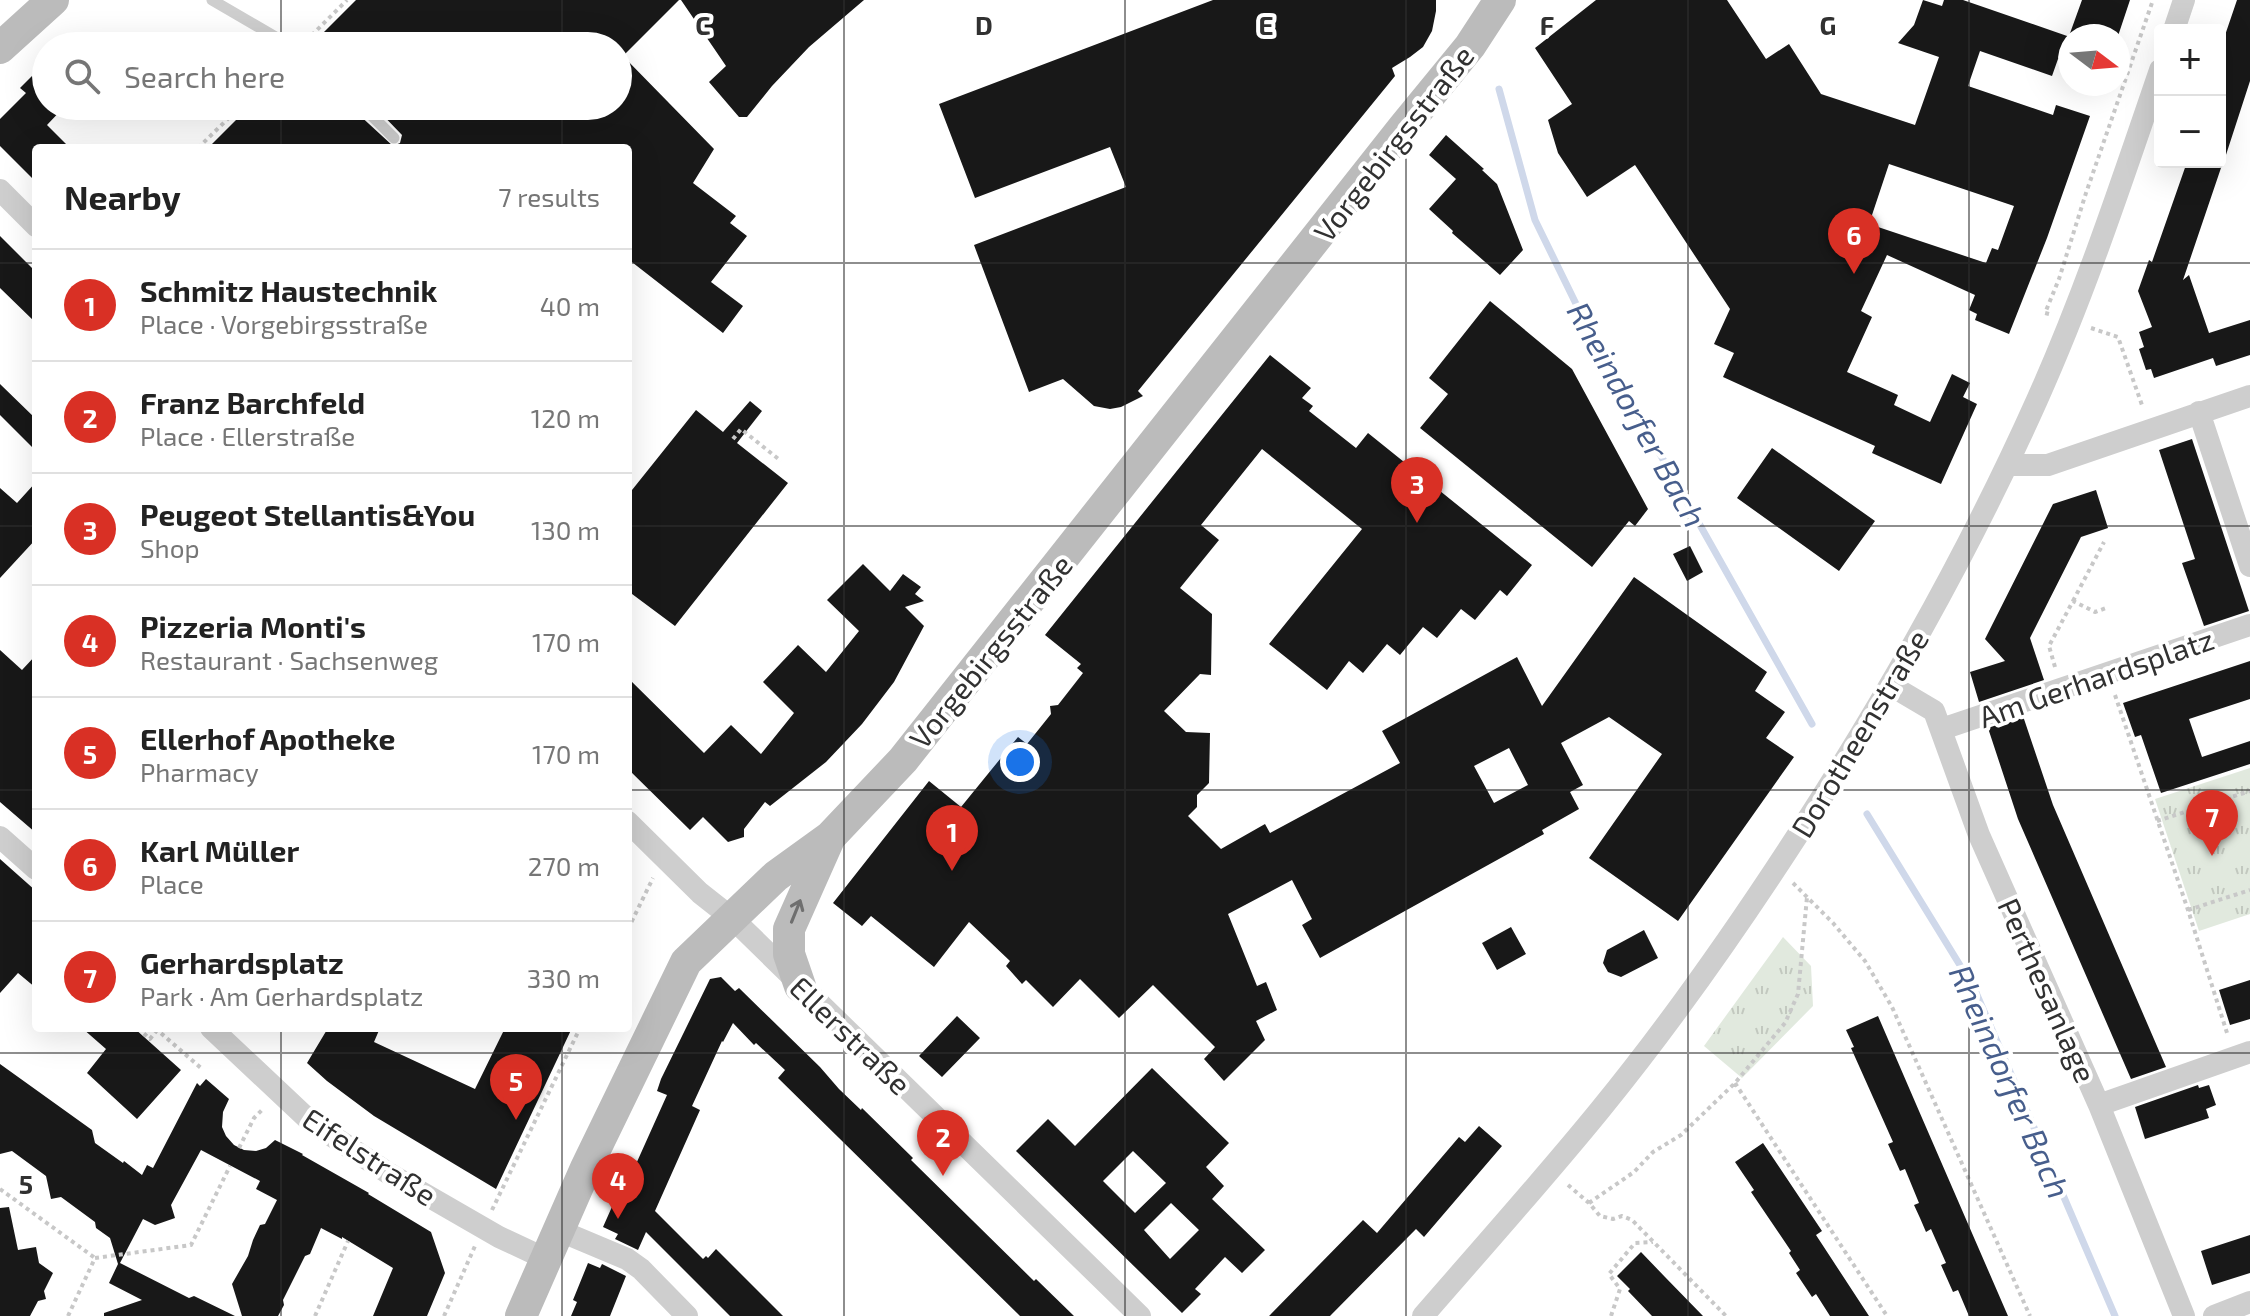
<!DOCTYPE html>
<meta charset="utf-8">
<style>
:root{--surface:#fff;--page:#f2f2f2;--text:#222;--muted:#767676;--line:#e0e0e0;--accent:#d93025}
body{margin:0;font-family:"Exo 2",sans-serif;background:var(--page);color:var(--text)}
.controls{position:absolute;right:24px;top:24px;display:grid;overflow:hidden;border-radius:8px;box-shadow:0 8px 32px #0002}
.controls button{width:72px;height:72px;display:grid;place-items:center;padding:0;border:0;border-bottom:2px solid var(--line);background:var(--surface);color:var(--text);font:40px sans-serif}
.compass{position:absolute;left:2058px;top:24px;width:72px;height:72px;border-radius:50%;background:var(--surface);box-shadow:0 8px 32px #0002;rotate:106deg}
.you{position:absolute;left:1020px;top:762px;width:28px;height:28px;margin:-20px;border:6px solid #fff;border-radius:50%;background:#1a73e8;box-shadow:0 0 0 12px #1a73e833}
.badge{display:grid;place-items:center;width:52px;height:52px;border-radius:50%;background:var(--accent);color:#fff;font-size:26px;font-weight:700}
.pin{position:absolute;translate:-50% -66px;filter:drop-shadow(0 2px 4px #0008)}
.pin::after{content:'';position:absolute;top:42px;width:28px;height:24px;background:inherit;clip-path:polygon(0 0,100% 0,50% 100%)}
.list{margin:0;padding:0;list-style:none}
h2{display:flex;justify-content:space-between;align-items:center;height:104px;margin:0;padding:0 32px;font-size:34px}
h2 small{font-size:26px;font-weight:400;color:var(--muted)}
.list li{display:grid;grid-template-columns:52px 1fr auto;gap:24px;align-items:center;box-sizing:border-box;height:112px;padding:0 32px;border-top:2px solid var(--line)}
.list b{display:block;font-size:30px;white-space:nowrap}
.list p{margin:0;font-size:26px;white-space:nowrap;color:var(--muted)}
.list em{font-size:26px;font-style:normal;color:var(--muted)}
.icon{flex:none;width:44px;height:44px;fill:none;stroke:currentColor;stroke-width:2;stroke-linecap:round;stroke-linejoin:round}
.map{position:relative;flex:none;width:2250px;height:1316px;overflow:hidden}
.search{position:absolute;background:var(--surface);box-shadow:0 8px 32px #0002;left:32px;top:32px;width:600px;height:88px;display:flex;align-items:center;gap:20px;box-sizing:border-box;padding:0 28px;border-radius:44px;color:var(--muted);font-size:30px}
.panel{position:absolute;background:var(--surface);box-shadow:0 8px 32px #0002;left:32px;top:144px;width:600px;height:888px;border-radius:8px}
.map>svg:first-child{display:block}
</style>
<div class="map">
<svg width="2250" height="1316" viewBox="0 0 2250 1316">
<defs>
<pattern id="park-tufts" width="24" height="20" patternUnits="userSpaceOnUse" patternTransform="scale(2)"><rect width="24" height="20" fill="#e1e9de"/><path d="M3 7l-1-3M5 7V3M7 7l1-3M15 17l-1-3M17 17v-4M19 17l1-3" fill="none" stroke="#c2c8bf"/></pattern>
</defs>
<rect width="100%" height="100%" fill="#fff"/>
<path fill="url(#park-tufts)" d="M 2250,768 L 2250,914 L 2199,931 L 2155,799 Z
M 1783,937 L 1811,966 L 1813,1006 L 1742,1078 L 1704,1046 Z"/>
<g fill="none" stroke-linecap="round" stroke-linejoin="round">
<path stroke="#cfd8ea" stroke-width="7" d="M 1499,89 L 1535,220 L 1580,312 L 1812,724
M 1867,814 L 1974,988 L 2115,1316"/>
</g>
<path fill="#181818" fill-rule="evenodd" d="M 356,0 L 679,0 L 623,56 L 714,149 L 693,183 L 736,216 L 730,223 L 747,236 L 711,282 L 743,306 L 723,333 L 628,259 L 628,148 L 208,148 L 250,106 L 354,106 L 356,112 L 393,146 L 400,143 L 402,135 L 374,106 L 618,106 L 618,46 L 310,46 Z
M 681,0 L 864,0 L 809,47 L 772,86 L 747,117 L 739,117 L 709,82 L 726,66 Z
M 1213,0 L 1436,0 L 1436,11 L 1432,31 L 1423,47 L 1410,57 L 1392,68 L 1395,76 L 1138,391 L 1143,396 L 1121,407 L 1110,409 L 1094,406 L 1063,379 L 1029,392 L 974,245 L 1126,187 L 1110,147 L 975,198 L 939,104 Z
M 1596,0 L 1727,0 L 1766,59 L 1789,44 L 1821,94 L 1915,125 L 1939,57 L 1898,43 L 1914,25 L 1923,0 L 1942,6 L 1944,0 L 1963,0 L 2070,37 L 2070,64 L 2058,59 L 2052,76 L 1980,51 L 1968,86 L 2053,115 L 2056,105 L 2090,116 L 2047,238 L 2009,334 L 1975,320 L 1977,314 L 1969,310 L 1975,295 L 1887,255 L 1861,311 L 1872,317 L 1847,372 L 1898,395 L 1894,405 L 1930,422 L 1952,374 L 1970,383 L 1963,397 L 1977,404 L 1941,484 L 1872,453 L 1875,446 L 1723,377 L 1734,353 L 1714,344 L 1730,309 L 1635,165 L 1587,197 L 1558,153 L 1548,120 L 1572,104 L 1535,48 ZM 1889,164 L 2014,206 L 1998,250 L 1992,248 L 1986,263 L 1869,224 Z
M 2082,0 L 2130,0 L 2118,36 L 2069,36 Z
M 2237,0 L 2250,0 L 2250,81 L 2224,161 L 2220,160 L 2220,50 Z
M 46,62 L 46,106 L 65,106 L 47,125 L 70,148 L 36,148 L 36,182 L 0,146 L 0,119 L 26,93 L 20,88 Z
M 1446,135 L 1484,169 L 1482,170 L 1497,184 L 1523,250 L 1500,275 L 1452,233 L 1453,231 L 1429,209 L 1456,179 L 1429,155 Z
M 2187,162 L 2223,162 L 2183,280 L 2189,275 L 2209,333 L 2250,320 L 2250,355 L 2216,366 L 2213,358 L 2154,378 L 2151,369 L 2146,370 L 2139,349 L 2144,347 L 2139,332 L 2152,327 L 2138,291 L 2149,260 L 2152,262 Z
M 0,236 L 36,272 L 36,323 L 0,288 Z
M 1490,301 L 1572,369 L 1648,509 L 1635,526 L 1629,521 L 1592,567 L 1420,428 L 1448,394 L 1429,378 Z
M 1270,355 L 1311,388 L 1302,398 L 1313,406 L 1309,411 L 1356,448 L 1368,433 L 1532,565 L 1507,596 L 1500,590 L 1475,620 L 1461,609 L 1437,638 L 1423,627 L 1400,655 L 1387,644 L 1363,673 L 1349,661 L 1327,690 L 1269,644 L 1362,529 L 1262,449 L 1201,525 L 1219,540 L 1180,588 L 1212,614 L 1211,675 L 1200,674 L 1164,711 L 1186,732 L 1210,733 L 1209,783 L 1197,795 L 1197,807 L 1188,816 L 1221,849 L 1265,824 L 1270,833 L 1400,763 L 1382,731 L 1517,657 L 1542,706 L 1634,577 L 1767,672 L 1755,691 L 1785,712 L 1766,738 L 1794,757 L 1678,921 L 1589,858 L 1662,754 L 1609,717 L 1561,743 L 1583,785 L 1570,792 L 1579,809 L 1542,830 L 1544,834 L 1320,958 L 1302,925 L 1312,919 L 1292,880 L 1228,914 L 1257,986 L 1266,982 L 1277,1010 L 1256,1021 L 1265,1040 L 1224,1081 L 1204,1059 L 1215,1047 L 1153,985 L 1119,1018 L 1080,979 L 1053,1007 L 1026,980 L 1022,984 L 1006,966 L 1010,961 L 969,922 L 934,967 L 871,916 L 862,926 L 833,903 L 929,781 L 961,807 L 1018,737 L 1027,744 L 1051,714 L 1050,706 L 1058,705 L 1083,673 L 1077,668 L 1081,664 L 1045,635 ZM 1509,748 L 1528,785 L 1494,803 L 1474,766 Z
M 0,384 L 36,419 L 36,451 L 0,415 Z
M 750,401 L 762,411 L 737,443 L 788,483 L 675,626 L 628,591 L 628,495 L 696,410 L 723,432 Z
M 2192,439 L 2249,611 L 2204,626 L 2182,563 L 2195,559 L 2159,450 Z
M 1772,448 L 1875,521 L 1839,571 L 1737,498 Z
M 36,482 L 36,539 L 0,578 L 0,488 L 17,503 Z
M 2096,490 L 2108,528 L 2081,537 L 2030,638 L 2044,680 L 1979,702 L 1970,672 L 2005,661 L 1985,639 L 2053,504 Z
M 1690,546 L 1703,572 L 1687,581 L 1673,554 Z
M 863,564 L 890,591 L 903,574 L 921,587 L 915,594 L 924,601 L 905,607 L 924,626 L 894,682 L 862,724 L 826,762 L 770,806 L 765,802 L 744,829 L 744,837 L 728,842 L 703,817 L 690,830 L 628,769 L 628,678 L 704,753 L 731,725 L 761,754 L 794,713 L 763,682 L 798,645 L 826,672 L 859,631 L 827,600 Z
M 0,650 L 22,670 L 36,655 L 36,833 L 0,802 Z
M 2250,661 L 2250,699 L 2189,719 L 2202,757 L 2250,741 L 2250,764 L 2161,793 L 2141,735 L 2135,737 L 2123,703 Z
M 2023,716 L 2053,805 L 2166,1067 L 2131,1079 L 2018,819 L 1988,728 Z
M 0,859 L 36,891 L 36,988 L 18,973 L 0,993 Z
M 1511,927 L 1526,954 L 1497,970 L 1482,943 Z
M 1644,930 L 1658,958 L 1621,977 L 1608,972 L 1603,963 L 1607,950 Z
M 721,977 L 735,991 L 739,988 L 820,1067 L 839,1089 L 861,1110 L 862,1108 L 913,1158 L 911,1160 L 1034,1281 L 1036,1279 L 1074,1316 L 1020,1316 L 778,1078 L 785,1070 L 756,1043 L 754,1045 L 733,1023 L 723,1042 L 722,1041 L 692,1106 L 700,1110 L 655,1211 L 703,1259 L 706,1256 L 708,1258 L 716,1249 L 783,1316 L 730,1316 L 646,1232 L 638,1250 L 615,1239 L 618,1234 L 603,1227 L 619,1191 L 623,1193 L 667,1095 L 657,1091 L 661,1079 L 710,979 Z
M 2250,980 L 2250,1019 L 2230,1025 L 2219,990 Z
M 957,1016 L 980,1038 L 942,1077 L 919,1056 Z
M 1878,1016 L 1919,1111 L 2008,1316 L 1969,1316 L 1958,1290 L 1953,1292 L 1941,1265 L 1946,1263 L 1931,1229 L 1926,1232 L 1920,1218 L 1914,1205 L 1919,1203 L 1905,1169 L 1900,1171 L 1888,1144 L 1893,1142 L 1851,1048 L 1854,1047 L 1846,1030 Z
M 82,1028 L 134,1028 L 181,1070 L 137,1119 L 87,1073 L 106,1049 Z
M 328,1028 L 380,1028 L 374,1042 L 475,1089 L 505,1028 L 572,1028 L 496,1189 L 374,1116 L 327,1081 L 307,1063 Z
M 0,1064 L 92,1130 L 95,1143 L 123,1163 L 124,1161 L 142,1175 L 147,1165 L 153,1168 L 197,1083 L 200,1086 L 206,1079 L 229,1099 L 223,1112 L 222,1127 L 226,1136 L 234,1145 L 244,1150 L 256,1151 L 266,1148 L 275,1140 L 303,1154 L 302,1155 L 369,1193 L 368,1194 L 431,1232 L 445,1273 L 427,1316 L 373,1316 L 393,1268 L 342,1237 L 342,1239 L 321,1228 L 310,1254 L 305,1256 L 283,1300 L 284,1305 L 278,1316 L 242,1316 L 232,1284 L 248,1256 L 253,1240 L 260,1225 L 265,1224 L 277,1200 L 256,1189 L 260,1181 L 201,1150 L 171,1205 L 175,1218 L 155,1225 L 143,1219 L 120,1263 L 189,1298 L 194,1296 L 235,1316 L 104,1316 L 104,1313 L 142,1300 L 109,1283 L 118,1264 L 110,1238 L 96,1228 L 95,1222 L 61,1197 L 51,1199 L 46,1176 L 12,1151 L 0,1154 Z
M 1152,1068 L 1229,1143 L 1206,1167 L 1224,1186 L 1212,1199 L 1265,1250 L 1242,1273 L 1225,1257 L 1195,1289 L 1201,1294 L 1182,1313 L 1016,1151 L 1048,1119 L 1075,1146 ZM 1133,1151 L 1166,1183 L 1135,1213 L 1103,1181 ZM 1171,1203 L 1199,1230 L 1170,1259 L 1144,1230 Z
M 2198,1085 L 2199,1088 L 2209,1085 L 2216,1105 L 2206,1109 L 2209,1118 L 2145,1139 L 2135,1107 Z
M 1479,1126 L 1502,1146 L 1424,1237 L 1416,1229 L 1330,1316 L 1269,1316 L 1363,1220 L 1377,1233 L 1459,1137 L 1465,1142 Z
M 1763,1143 L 1822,1231 L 1816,1235 L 1869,1316 L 1830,1316 L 1816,1294 L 1812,1297 L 1796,1273 L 1800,1270 L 1789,1253 L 1791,1251 L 1751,1192 L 1754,1190 L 1735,1162 Z
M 9,1207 L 18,1250 L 36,1247 L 39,1263 L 53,1273 L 44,1291 L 46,1299 L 38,1301 L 30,1316 L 0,1316 L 0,1208 Z
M 2250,1235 L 2250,1273 L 2212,1285 L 2201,1251 Z
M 1641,1252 L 1665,1277 L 1703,1316 L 1652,1316 L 1628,1291 L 1630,1289 L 1617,1276 Z
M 588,1263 L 600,1268 L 602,1264 L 626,1276 L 610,1316 L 571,1316 L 577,1302 L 573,1300 Z"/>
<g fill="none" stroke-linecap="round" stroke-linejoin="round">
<path stroke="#c8c8c8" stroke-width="4" stroke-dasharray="4 4" stroke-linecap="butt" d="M 306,41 L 347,0
M 198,148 L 241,106
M 2049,314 L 2045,313 L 2059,279 L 2086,193 L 2153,0
M 2091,328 L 2118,337 L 2143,408
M 733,439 L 741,429 L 781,461
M 628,592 L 629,591
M 2073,601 L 2104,542
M 2055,667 L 2049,646 L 2073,601 L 2095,612 L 2106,608
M 2115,695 L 2188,910 L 2228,1036
M 2157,821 L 2250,791
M 1793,883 L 1833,923 L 1865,961 L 1892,1007 L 2030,1316
M 2188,910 L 2250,890
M 628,929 L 653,878
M 138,1028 L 150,1039 L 157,1030
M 155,1028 L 201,1068
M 1735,1083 L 1887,1316
M 239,1148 L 254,1118 L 264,1108
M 1568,1185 L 1589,1203 L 1600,1216 L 1613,1219 L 1622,1216 L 1632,1220 L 1726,1316
M 0,1189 L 95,1258
M 1589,1203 L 1634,1172 L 1653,1152 L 1681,1135 L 1735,1083 L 1785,1023 L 1798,994 L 1807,897
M 492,1210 L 580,1028
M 68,1316 L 95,1258 L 191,1245 L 230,1166
M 315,1316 L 348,1241
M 444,1316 L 475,1246
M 1611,1316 L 1620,1289 L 1609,1274 L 1635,1243 L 1653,1242"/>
<path stroke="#cecece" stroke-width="11" d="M 212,0 L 291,46
M 362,106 L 394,138"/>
<path stroke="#cecece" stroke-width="22" d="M 2174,30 L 2184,0
M 0,190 L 36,226
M 2199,412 L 2250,566
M 2007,465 L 2048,465 L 2250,396
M 1890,685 L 1934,711 L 1979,835 L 2099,1105 L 2184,1316
M 1942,729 L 2250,625
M 628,822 L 700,893 L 733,919 L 1140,1316
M 0,837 L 36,869
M 211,1028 L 311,1122 L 388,1173 L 499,1237 L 546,1259
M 2099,1105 L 2250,1052
M 558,1230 L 627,1259 L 641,1269 L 687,1316
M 1423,1316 C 1482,1248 1543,1180 1600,1110 C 1671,1023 1736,930 1797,836 C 1887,697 1969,552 2037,400 C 2085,293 2122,181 2160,70
M 2214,1316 L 2250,1302"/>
<path stroke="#bbb" stroke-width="32" d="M 0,48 L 53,0
M 800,986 L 789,954 L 789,929 L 829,839
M 521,1316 L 586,1168 L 686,962 L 776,876 L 830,837 L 903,760 L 1403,128 L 1470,46 L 1500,0"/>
</g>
<defs><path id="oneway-shaft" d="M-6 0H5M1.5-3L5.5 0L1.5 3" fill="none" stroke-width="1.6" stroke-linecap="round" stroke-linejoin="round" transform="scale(2)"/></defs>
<use stroke="#6f6f6f" href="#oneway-shaft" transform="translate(796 911) rotate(-68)"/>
<path fill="none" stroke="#313131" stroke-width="2" stroke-opacity="0.55" d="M 281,0 L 281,46M 562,0 L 562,46M 844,0 L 844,1316M 1125,0 L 1125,1316M 1406,0 L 1406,1316M 1688,0 L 1688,1316M 1969,0 L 1969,1316M 281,106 L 281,148M 562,106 L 562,148M 0,263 L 36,263M 628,263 L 2250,263M 0,526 L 36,526M 628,526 L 2250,526M 0,790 L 36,790M 628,790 L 2250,790M 281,1028 L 281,1316M 562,1028 L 562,1316M 0,1053 L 2250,1053"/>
<g text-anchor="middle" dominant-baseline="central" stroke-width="8" stroke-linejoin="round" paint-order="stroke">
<g font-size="30" fill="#313131" stroke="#fff">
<text transform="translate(1393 143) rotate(-52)">Vorgebirgsstraße</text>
<text transform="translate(990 651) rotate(-51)">Vorgebirgsstraße</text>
<text transform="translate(2096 677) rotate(-19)">Am Gerhardsplatz</text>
<text transform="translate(1859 733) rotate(-59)">Dorotheenstraße</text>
<text transform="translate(2048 990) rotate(66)">Perthesanlage</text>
<text transform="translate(851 1035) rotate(44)">Ellerstraße</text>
<text transform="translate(370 1156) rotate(33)">Eifelstraße</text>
</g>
<g font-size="32" font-style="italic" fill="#475e8c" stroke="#fff">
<text transform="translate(1638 414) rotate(61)">Rheindorfer Bach</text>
<text transform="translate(2011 1081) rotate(66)">Rheindorfer Bach</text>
</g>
</g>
<g font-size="26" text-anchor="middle" font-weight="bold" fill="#313131" stroke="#fff" stroke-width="8" stroke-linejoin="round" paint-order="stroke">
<text x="703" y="35">C</text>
<text x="984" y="35">D</text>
<text x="1266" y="35">E</text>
<text x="1547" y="35">F</text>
<text x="1828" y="35">G</text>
<text x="26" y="1194">5</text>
</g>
</svg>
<div class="controls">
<button>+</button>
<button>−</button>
</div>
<svg class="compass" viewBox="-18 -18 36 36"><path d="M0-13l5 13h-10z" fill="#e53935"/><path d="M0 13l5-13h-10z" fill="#767676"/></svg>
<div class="you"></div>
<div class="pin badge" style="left:952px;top:871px">1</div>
<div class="pin badge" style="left:943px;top:1176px">2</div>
<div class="pin badge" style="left:1417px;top:523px">3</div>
<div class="pin badge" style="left:618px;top:1219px">4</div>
<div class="pin badge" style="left:516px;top:1120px">5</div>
<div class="pin badge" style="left:1854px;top:274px">6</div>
<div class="pin badge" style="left:2212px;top:856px">7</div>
<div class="search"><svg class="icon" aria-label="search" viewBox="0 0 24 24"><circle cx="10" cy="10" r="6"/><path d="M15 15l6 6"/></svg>Search here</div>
<section class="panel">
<h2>Nearby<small>7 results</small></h2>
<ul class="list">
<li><span class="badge">1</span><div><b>Schmitz Haustechnik</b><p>Place · Vorgebirgsstraße</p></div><em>40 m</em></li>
<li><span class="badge">2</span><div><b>Franz Barchfeld</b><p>Place · Ellerstraße</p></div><em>120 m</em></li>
<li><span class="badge">3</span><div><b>Peugeot Stellantis&amp;You</b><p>Shop</p></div><em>130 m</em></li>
<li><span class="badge">4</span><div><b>Pizzeria Monti's</b><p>Restaurant · Sachsenweg</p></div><em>170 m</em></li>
<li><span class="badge">5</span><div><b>Ellerhof Apotheke</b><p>Pharmacy</p></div><em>170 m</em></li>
<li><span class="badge">6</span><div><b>Karl Müller</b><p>Place</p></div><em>270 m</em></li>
<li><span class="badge">7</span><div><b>Gerhardsplatz</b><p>Park · Am Gerhardsplatz</p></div><em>330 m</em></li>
</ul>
</section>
</div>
